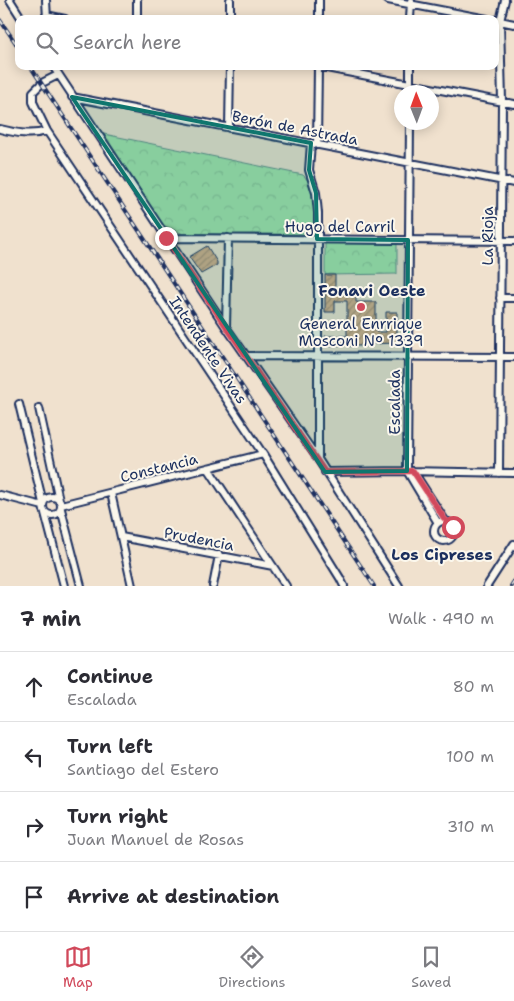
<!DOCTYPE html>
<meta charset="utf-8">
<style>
:root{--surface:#fff;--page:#f2f2f3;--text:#2b2b33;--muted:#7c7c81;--line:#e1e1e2;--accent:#d1495b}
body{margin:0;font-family:"Shantell Sans",sans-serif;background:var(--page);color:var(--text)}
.compass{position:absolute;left:394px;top:85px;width:45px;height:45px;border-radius:50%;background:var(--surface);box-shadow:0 2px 12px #0003;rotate:359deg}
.stop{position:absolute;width:15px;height:15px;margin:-11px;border:4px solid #d1495b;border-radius:50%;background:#fff}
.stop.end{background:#d1495b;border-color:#fff;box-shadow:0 1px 5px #0008}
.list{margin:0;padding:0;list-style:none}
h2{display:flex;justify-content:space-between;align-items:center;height:65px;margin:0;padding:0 20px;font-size:21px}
h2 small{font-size:16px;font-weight:400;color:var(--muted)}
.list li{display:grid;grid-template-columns:32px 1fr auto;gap:15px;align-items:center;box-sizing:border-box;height:70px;padding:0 20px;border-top:1px solid var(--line)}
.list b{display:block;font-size:19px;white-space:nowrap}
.list p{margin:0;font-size:16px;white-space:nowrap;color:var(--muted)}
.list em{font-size:16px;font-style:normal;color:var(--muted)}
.icon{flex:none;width:28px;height:28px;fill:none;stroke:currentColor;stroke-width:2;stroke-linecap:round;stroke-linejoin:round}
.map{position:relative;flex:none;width:514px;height:586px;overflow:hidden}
.search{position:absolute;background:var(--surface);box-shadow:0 2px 12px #0003;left:15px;right:15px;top:15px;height:55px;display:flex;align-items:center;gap:12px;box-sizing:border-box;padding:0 18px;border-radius:10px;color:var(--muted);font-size:19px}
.sheet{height:345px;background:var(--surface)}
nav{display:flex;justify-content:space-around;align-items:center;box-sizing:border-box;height:70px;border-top:1px solid var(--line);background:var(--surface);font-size:14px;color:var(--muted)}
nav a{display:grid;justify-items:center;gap:2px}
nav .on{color:var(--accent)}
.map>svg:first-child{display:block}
</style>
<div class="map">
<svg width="514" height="586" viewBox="0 0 514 586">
<defs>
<pattern id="park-crowns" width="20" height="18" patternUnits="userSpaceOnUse" patternTransform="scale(1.25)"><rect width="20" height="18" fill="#a7e4ab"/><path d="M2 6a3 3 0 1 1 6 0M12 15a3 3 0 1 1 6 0" fill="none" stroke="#8fc496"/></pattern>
<pattern id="building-hatch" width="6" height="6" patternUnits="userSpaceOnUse" patternTransform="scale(1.25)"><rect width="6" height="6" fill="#d7ad88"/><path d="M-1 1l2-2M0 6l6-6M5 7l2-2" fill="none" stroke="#ae8d72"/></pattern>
</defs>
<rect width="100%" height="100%" fill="#f0e1ce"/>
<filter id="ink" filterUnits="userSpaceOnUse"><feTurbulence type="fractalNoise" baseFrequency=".02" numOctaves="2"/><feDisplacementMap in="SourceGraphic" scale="10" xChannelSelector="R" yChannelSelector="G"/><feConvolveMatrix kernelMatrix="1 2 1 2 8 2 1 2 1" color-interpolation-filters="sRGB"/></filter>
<g filter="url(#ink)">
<path fill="url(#park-crowns)" stroke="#618a84" d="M 104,134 L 303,175 C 306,178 309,182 311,185 C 317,197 316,222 311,234 L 183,234 L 163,225 Z
M 325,243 L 397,243 L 397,274 L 325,275 Z"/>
<path fill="url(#building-hatch)" stroke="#1b2f5e" d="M 207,246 L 217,262 L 217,265 L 201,274 L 189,257 Z
M 325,275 L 335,275 L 335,292 L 356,292 L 356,302 L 376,302 L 376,332 L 386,332 L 386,312 L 397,312 L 397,343 L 368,344 L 368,346 L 347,346 L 347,345 L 325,346 L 325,336 L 347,336 L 347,301 L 335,301 L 335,312 L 325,312 Z"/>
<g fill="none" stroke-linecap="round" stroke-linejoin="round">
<defs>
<path id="minor" d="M 10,0 L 22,19
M 46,0 L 47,19
M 388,0 L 487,19
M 46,15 L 65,19
M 137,19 L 137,0
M 230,19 L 230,0
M 319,19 L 319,0
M 410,19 L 411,1
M 495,20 L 514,24
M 53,66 L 226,327 L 318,459 L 399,586
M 316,66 L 514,104
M 58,75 L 42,83 L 33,92 L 33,102 L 47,131 L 263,454 L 340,578 L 344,586
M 410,92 L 410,66
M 72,97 L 514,183
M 410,122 L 407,471 L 438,523
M 229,128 L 230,66
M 0,129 C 16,133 31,136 47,131
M 311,143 L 309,170 L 316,193 L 318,213 L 318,458
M 317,145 L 318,66
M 166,238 L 514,241
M 500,298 L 514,298
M 226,327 L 228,238
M 246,356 L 514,357
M 19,404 L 43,503
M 39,408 L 59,500
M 208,468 L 286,586
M 413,471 L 446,522
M 325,472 L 407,471 L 514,473
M 499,473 L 502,101 L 500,21 L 505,0
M 111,493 L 132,586
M 0,495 L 43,506
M43 506a9 9 0 1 1 18 0a9 9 0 1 1-18 0Z
M 61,505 L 263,454
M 61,509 L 81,586
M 45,513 L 64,586
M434 531a10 10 0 1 1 20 0a10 10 0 1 1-20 0Z
M 121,537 L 273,566
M 213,586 L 219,555
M 487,586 L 514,544"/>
</defs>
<use href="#minor" stroke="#1b2f5e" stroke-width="10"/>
<use href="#minor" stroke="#fbf7ec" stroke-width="6"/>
<defs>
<path id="rail" d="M 0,20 L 19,48
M 30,66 L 374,586
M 511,586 L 514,581"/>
</defs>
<use href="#rail" stroke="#1b2f5e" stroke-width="4"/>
<use href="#rail" stroke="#fbf7ec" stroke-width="2" stroke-dasharray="5.5" stroke-linecap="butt"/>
</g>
</g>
<g fill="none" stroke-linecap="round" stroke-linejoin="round" filter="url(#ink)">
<path stroke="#d1495b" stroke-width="6" d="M 166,238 L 325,472 L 413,471 L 444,518 L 453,527"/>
</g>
<path fill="#0f766e" fill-opacity="0.2" stroke="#0f766e" stroke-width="4" stroke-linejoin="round" d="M 72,97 L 311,143 L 309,170 L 316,193 L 317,239 L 408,240 L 407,471 L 325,472 Z"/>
<circle fill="#d1495b" stroke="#fbf7ec" stroke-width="2" cx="361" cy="307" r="5"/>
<g text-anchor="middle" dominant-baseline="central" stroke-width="4" stroke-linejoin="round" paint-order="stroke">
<g font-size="15" fill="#1b2f5e" stroke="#fbf7ec">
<text transform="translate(295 128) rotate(11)">Berón de Astrada</text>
<text x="340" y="227">Hugo del Carril</text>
<text transform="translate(488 236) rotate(-90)">La Rioja</text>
<text transform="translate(208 350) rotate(56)">Intendente Vivas</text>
<text transform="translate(395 402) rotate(-90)">Escalada</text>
<text transform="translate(159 468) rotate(-14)">Constancia</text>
<text transform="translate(199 539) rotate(11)">Prudencia</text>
</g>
<g font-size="15" fill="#1b2f5e" stroke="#fbf7ec">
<text x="361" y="324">General Enrrique<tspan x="361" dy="17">Mosconi Nº 1339</tspan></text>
</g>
<g font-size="16" font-weight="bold" fill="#1b2f5e" stroke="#fbf7ec">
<text x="372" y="290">Fonavi Oeste</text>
<text x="442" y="554">Los Cipreses</text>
</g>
</g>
</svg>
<svg class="compass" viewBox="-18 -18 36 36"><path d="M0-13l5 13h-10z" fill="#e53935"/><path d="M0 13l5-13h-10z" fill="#7c7c81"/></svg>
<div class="stop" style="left:453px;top:527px"></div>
<div class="stop end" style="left:166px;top:238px"></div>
<div class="search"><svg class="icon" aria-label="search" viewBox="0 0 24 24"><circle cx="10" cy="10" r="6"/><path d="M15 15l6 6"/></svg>Search here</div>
</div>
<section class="sheet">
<h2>7 min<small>Walk · 490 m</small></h2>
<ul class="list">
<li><svg class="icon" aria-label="ahead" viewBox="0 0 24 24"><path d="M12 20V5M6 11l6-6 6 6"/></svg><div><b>Continue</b><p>Escalada</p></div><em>80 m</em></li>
<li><svg class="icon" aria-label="left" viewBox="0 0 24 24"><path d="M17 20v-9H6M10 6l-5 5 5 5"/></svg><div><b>Turn left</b><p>Santiago del Estero</p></div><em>100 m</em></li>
<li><svg class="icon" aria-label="right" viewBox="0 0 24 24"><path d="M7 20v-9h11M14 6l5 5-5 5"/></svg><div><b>Turn right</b><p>Juan Manuel de Rosas</p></div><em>310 m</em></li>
<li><svg class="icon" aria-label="arrive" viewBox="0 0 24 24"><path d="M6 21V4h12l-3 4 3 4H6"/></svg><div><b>Arrive at destination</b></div></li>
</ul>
</section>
<nav>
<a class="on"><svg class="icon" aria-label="map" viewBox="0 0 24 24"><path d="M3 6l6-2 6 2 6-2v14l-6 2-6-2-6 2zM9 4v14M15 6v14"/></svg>Map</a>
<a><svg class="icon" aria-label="directions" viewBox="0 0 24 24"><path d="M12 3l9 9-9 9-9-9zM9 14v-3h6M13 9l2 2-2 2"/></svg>Directions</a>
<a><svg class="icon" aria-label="saved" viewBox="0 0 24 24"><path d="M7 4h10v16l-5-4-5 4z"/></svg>Saved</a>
</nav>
